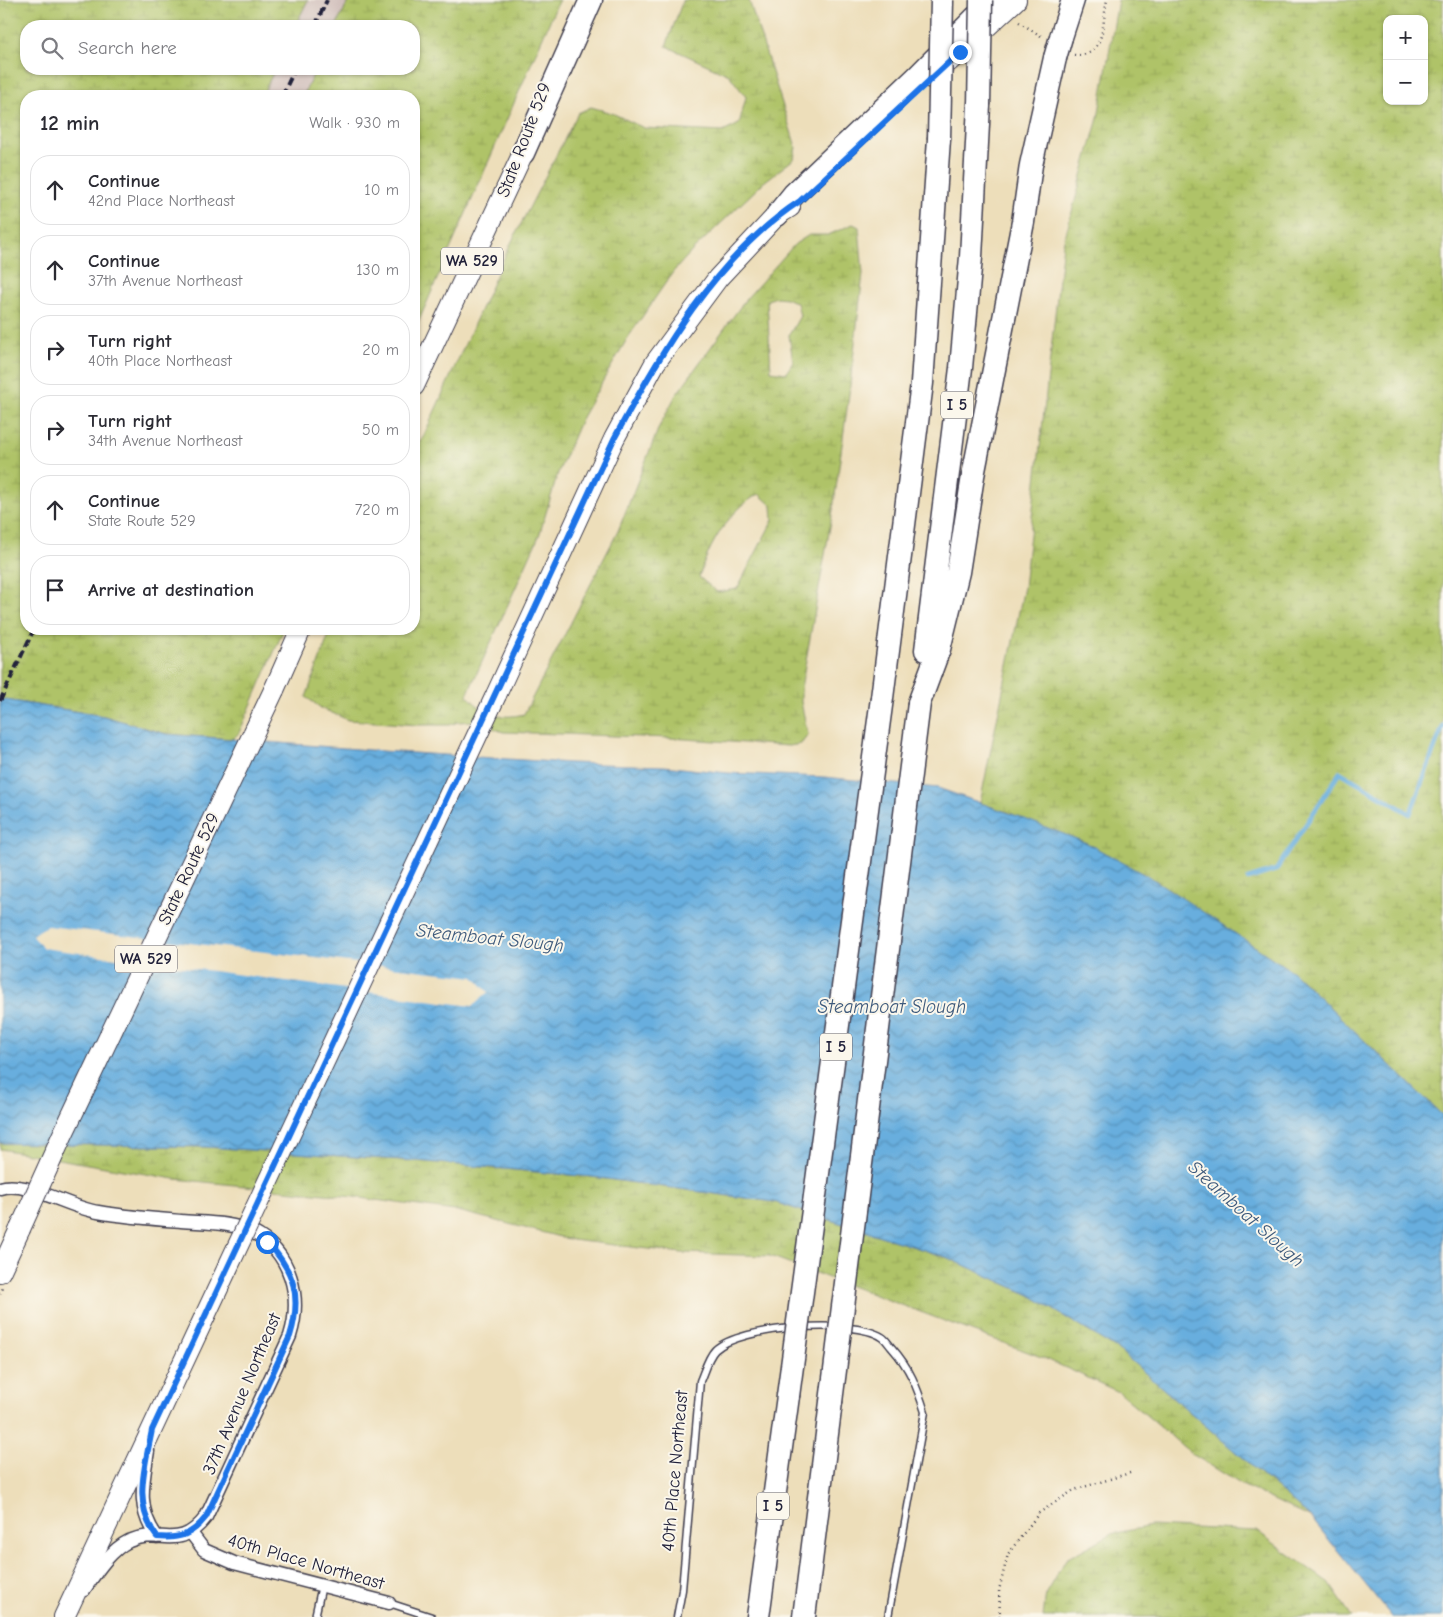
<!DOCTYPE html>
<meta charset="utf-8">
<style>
:root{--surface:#fff;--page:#f2f2f3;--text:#2b2b33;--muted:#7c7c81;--line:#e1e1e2}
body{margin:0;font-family:"Comic Neue",sans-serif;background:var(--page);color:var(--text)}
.controls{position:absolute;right:15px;top:15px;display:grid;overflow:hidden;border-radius:10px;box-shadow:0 1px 4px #0004}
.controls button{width:45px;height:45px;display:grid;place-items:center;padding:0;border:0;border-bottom:1px solid var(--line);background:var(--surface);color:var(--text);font:25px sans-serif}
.stop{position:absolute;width:15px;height:15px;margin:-11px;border:4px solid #1a73e8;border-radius:50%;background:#fff}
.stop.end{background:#1a73e8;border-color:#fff;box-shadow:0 1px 5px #0008}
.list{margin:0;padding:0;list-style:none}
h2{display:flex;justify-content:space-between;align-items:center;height:65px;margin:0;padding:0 20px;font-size:21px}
h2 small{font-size:16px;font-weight:400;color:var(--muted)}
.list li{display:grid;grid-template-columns:32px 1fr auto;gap:15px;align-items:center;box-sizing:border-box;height:70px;margin:0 10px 10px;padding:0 10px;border:1px solid var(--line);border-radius:20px}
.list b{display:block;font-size:19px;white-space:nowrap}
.list p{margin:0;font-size:16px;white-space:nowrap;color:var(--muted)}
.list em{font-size:16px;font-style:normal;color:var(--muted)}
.icon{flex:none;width:28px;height:28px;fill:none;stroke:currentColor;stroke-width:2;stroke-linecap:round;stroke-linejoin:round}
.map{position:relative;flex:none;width:1443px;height:1617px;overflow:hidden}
.search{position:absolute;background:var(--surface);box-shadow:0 1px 4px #0004;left:20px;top:20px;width:400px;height:55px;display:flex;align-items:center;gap:12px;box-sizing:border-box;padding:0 18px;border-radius:20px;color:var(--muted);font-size:19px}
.panel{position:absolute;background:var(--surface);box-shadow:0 1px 4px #0004;left:20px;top:90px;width:400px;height:545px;border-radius:20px}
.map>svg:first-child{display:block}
</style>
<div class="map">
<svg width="1443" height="1617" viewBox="0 0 1443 1617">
<defs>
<pattern id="wetland-marsh" width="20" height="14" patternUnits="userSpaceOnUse" patternTransform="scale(1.25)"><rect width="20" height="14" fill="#afc367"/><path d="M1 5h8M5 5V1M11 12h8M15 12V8" fill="none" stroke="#96a75a"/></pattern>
<pattern id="water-waves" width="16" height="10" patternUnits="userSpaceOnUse" patternTransform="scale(1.25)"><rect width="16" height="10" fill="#67aede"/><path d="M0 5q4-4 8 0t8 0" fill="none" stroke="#548db5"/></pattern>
</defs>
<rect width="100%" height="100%" fill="#fbf7ec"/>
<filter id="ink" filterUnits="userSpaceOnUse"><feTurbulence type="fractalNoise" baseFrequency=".02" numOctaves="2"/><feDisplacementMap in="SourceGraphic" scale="10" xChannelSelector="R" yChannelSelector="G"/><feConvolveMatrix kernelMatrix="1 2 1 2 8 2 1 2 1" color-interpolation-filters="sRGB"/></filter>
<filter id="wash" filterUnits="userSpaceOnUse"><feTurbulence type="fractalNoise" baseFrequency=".0096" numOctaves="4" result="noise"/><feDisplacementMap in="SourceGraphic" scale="20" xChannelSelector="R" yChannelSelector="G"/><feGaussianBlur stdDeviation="1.12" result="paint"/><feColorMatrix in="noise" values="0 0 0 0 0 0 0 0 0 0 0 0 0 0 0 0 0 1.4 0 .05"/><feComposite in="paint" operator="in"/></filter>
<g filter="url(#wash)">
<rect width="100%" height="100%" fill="#eddeba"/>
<path fill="#d1c0bc" d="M 308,0 L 349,0 L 336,26 L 295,26 Z
M 275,69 L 316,69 L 303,96 L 262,96 Z"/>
<path fill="url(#wetland-marsh)" stroke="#687251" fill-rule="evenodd" d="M 0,0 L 308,0 L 295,26 L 26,26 L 26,69 L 275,69 L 262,96 L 26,96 L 26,629 L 284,629 L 239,733 L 233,739 L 166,734 L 104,716 L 0,699 Z
M 349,0 L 559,0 L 414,332 L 414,96 L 303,96 L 316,69 L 414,69 L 414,26 L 336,26 Z
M 683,0 L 749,0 L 796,147 L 794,159 L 764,182 L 693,250 L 673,272 L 627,339 L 581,419 L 558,473 L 539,536 L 467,695 C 484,714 500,720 524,714 L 618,531 L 659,427 L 676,395 L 746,299 L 795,244 L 809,235 L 828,235 L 853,224 L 859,227 L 863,274 L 849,394 L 833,510 L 801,688 L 801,702 L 808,735 L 801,744 L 789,746 L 670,738 L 503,732 L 475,721 L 458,722 L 450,725 L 417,725 L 348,720 L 321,708 L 306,697 L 331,629 L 414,629 L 414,457 L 508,249 L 578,113 L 591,107 L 612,113 L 644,128 L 723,132 L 739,124 L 746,97 L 729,75 L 666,46 ZM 777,297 L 786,298 L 797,303 L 800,316 L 789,335 L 793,362 L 786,373 L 771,371 L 767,300 ZM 759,494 L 772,506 L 773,520 L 737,589 L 717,592 L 699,577 C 709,545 729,510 759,494 Z
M 1118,0 L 1443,0 L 1443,1116 L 1293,972 L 1012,814 L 980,803 L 1024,587 L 1063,244 L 1098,118 ZM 1387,19 L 1424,19 L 1424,101 L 1387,101 Z
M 0,1143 L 205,1147 L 416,1161 L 592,1177 L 774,1202 L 946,1257 L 1030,1295 L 1120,1351 L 1311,1518 L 1242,1485 L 1192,1454 L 1119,1392 L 1044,1358 L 770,1256 L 682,1253 L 572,1240 L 462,1212 L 354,1197 L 175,1179 L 0,1149 Z
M 1151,1526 L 1257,1531 L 1329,1583 L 1352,1617 L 1043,1617 L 1046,1593 L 1066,1559 L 1111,1534 Z"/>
<path fill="url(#water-waves)" stroke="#44688c" d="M 0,699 L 104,716 L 166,734 L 382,751 L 571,763 L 664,766 L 728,773 L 824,777 L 938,788 L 1012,814 L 1087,843 L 1158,882 L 1293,972 L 1443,1116 L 1443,1617 L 1392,1617 L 1311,1518 L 1120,1351 L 1030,1295 L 946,1257 L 774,1202 L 592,1177 L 416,1161 L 205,1147 L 0,1143 Z"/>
<path fill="#eddeba" d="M 47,926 L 474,977 L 488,992 L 472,1006 L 43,948 L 32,935 Z"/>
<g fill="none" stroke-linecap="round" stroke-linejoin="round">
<path stroke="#67aede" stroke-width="4.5" d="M 1248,879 L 1276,870 L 1340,772 L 1410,814 L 1443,726"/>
</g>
</g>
<g filter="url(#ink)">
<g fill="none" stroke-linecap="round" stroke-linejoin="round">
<defs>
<path id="lane" d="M 389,1603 L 432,1617
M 315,1617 L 322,1585
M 677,1617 L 682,1590 L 700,1381 C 704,1372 708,1357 715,1350 C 740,1326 853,1318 882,1337 C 886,1339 889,1345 892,1348 C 910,1368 917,1387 925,1412 L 888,1617"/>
<path id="street" d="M 0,1188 C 27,1180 70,1208 98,1212 C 126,1217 154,1219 181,1221 C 204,1223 231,1222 252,1232 C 292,1252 302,1298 290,1336 L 206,1517 C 178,1553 162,1527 129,1541 C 110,1550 95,1574 84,1590
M 148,1451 C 143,1482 136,1509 157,1537
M 191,1533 L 204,1550 L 234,1563 L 389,1603"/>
<path id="primary" d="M 931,78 L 1016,0
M 414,386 L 523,153 L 528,138
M 274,690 L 301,629
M 496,695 L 614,439 L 655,363 L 718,278 L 777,215 L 790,207
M 0,1272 L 20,1229
M 64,1617 L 227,1269"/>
<path id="highway" d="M 1061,37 L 1073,0
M 523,153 L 591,0
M 777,215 L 794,194 L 917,77 L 993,0
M 926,650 L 961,368 L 971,257 L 979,105
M 882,698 L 922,383 L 939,139
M 919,703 L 939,649 L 958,572 L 973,476 L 1023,222 L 1031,165 L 1055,58
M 758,1617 L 788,1396
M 804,1617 L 831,1402"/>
</defs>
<use href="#lane" stroke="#403e4e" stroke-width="9"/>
<use href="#street" stroke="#403e4e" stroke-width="15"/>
<use href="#primary" stroke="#403e4e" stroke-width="22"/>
<use href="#highway" stroke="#403e4e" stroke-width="25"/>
<path stroke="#403e4e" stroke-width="2.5" stroke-dasharray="1 4" stroke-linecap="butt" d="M 1019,22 L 1041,36
M 1074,55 C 1106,58 1102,22 1107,0
M 0,1294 L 3,1288
M 1000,1617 L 999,1590 L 1008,1554 L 1039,1513 L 1074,1490 L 1133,1472"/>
<use href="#lane" stroke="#fff" stroke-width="6"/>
<use href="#street" stroke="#fff" stroke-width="12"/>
<use href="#primary" stroke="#fff" stroke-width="20"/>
<use href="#highway" stroke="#fff" stroke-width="22"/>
<path stroke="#22223b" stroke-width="4" stroke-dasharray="8 4" stroke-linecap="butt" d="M 315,26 L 327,0
M 282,96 L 295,69
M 0,701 L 34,629"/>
<defs>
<path id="primary-bridge" d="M 20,1229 L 62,1136 L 274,690
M 227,1269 L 496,695"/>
<path id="highway-bridge" d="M 1055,58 L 1061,37
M 979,105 L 981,0
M 939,139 L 942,0
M 788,1396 L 882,698
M 831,1402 L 919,703"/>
</defs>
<use href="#primary-bridge" stroke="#403e4e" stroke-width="22" stroke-linecap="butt"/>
<use href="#highway-bridge" stroke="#403e4e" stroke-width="25" stroke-linecap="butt"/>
<use href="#primary-bridge" stroke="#fff" stroke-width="20"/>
<use href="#highway-bridge" stroke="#fff" stroke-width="22"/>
</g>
</g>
<g fill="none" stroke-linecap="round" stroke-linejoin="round" filter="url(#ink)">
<path stroke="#1a73e8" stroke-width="6" d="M 267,1242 C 295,1272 302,1297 290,1336 L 206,1517 C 192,1535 180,1539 157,1537 C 132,1504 145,1467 152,1430 L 614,439 C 660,353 717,255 800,201 L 960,52"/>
</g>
<g text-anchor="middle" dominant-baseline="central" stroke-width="4" stroke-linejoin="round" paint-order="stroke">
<g fill="#fbf7ec" stroke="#636270" stroke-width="1">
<rect x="441" y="247.5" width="62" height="27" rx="4"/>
<rect x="941" y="391.5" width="32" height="27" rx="4"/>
<rect x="115" y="945.5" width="62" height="27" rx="4"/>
<rect x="820" y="1033.5" width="32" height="27" rx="4"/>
<rect x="757" y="1492.5" width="32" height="27" rx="4"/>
</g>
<g font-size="16" font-weight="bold" fill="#22223b">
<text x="472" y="261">WA 529</text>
<text x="957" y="405">I 5</text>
<text x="146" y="959">WA 529</text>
<text x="836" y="1047">I 5</text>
<text x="773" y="1506">I 5</text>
</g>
<g font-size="18" fill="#22223b" stroke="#fbf7ec">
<text transform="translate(524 140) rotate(-69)">State Route 529</text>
<text transform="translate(189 869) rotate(-65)">State Route 529</text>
<text transform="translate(242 1394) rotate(-67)">37th Avenue Northeast</text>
<text transform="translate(675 1471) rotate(-85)">40th Place Northeast</text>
<text transform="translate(306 1562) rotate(16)">40th Place Northeast</text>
</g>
<g font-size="19" font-style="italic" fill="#3e5a7c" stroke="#fbf7ec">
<text transform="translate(490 938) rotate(6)">Steamboat Slough</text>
<text x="892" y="1007">Steamboat Slough</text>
<text transform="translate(1246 1214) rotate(42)">Steamboat Slough</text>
</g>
</g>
</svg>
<div class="controls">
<button>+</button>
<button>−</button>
</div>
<div class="stop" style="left:267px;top:1242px"></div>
<div class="stop end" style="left:960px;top:52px"></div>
<div class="search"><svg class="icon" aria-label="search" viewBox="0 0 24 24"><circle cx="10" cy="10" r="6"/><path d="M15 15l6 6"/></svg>Search here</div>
<section class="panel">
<h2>12 min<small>Walk · 930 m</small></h2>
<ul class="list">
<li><svg class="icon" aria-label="ahead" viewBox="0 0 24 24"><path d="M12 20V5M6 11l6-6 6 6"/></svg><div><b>Continue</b><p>42nd Place Northeast</p></div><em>10 m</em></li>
<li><svg class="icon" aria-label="ahead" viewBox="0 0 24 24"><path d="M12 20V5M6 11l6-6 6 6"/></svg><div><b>Continue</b><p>37th Avenue Northeast</p></div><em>130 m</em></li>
<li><svg class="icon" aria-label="right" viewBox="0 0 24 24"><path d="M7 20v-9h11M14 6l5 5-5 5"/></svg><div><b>Turn right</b><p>40th Place Northeast</p></div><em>20 m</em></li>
<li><svg class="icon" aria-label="right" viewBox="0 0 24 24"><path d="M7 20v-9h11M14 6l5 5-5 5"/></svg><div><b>Turn right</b><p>34th Avenue Northeast</p></div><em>50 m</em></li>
<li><svg class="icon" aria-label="ahead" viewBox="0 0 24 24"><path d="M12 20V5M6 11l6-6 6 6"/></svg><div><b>Continue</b><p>State Route 529</p></div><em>720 m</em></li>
<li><svg class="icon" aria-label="arrive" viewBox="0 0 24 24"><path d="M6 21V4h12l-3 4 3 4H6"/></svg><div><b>Arrive at destination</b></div></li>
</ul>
</section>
</div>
